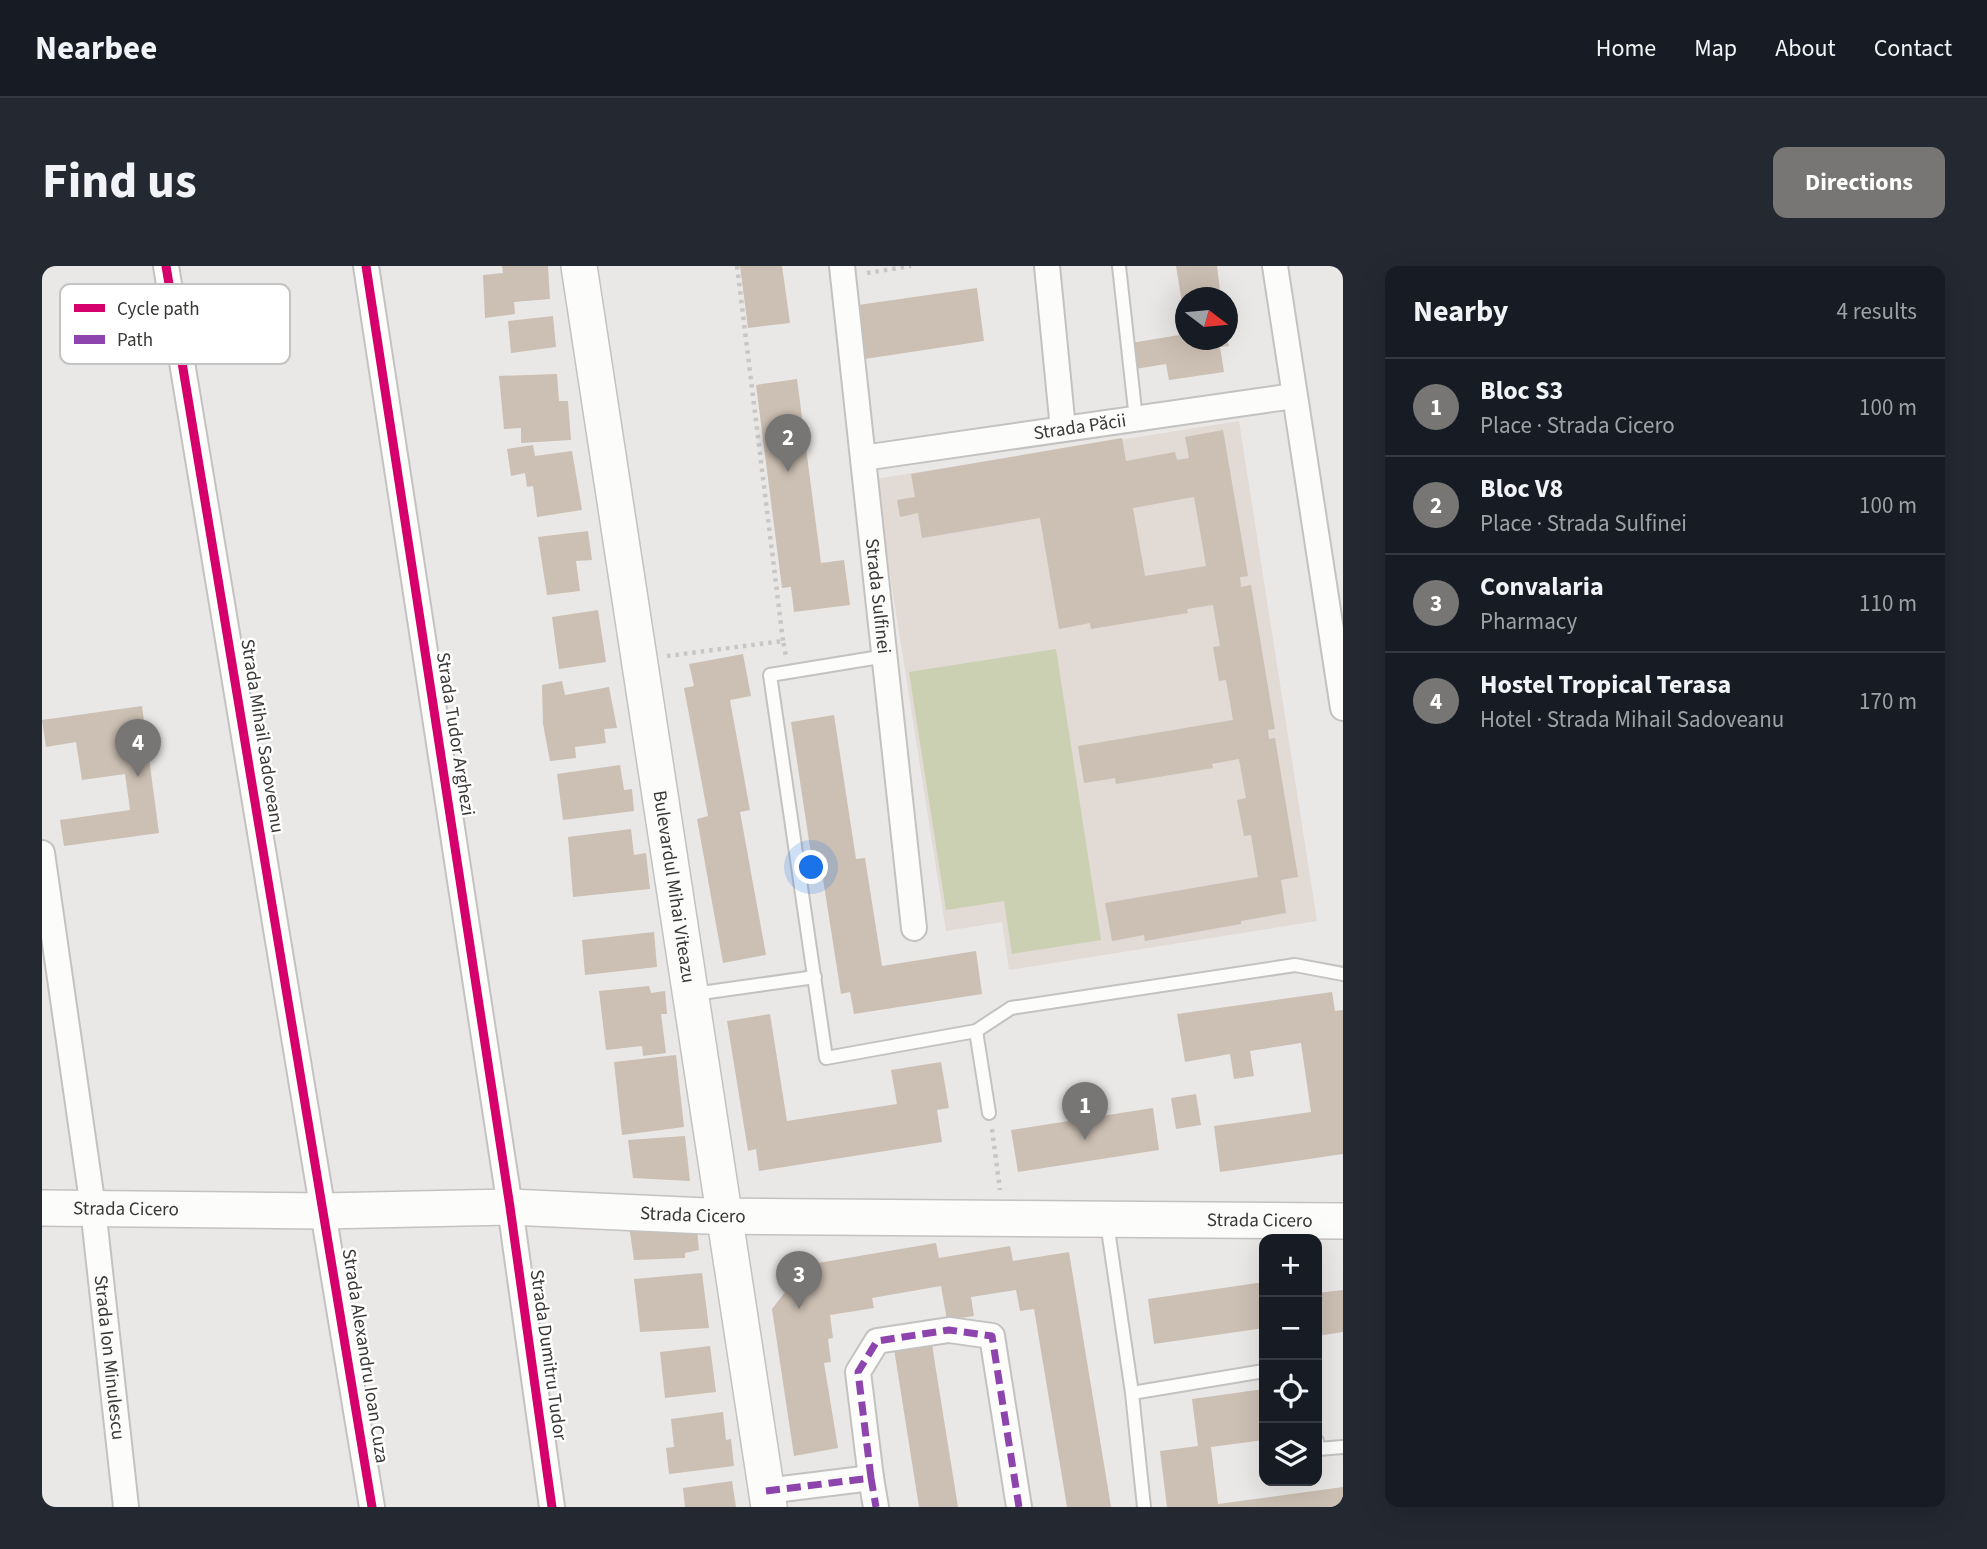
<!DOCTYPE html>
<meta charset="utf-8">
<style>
:root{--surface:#171b24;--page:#242831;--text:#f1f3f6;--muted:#9ea1a6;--line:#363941;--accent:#777674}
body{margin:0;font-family:"Source Sans 3",sans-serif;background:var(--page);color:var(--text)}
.controls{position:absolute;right:21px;bottom:21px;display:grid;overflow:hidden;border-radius:14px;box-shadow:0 7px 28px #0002}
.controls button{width:63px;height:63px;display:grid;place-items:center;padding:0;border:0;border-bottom:2px solid var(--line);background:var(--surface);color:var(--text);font:35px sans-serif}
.compass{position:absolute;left:1133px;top:21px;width:63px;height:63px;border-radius:50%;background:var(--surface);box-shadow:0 7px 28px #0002;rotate:106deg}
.you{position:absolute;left:770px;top:602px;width:24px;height:24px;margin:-18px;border:5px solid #fff;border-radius:50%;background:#1a73e8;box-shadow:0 0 0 10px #1a73e833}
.badge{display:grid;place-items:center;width:46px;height:46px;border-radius:50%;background:var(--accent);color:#fff;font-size:23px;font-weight:700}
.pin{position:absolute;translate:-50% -58px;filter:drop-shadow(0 2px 4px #0008)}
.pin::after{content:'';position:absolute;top:37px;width:24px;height:21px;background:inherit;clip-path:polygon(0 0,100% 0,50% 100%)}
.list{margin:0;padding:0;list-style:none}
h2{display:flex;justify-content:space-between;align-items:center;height:91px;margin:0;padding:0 28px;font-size:30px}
h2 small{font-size:23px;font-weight:400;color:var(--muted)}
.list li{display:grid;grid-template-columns:46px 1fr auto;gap:21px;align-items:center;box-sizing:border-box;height:98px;padding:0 28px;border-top:2px solid var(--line)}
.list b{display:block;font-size:26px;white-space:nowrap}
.list p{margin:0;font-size:23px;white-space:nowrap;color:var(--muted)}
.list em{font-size:23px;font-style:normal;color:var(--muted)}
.icon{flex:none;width:38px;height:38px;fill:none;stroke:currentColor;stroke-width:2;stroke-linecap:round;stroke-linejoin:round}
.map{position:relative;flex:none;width:1301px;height:1241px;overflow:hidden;border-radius:14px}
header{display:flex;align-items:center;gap:42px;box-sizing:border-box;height:98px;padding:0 35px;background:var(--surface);border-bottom:2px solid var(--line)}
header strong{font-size:33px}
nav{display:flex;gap:38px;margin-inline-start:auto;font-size:24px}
.intro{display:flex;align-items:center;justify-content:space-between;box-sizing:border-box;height:168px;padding:0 42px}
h1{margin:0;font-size:49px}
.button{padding:18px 32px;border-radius:14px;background:var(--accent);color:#fff;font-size:24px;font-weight:700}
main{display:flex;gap:42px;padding:0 42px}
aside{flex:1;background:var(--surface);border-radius:14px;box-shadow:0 7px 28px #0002}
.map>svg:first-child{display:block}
</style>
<header>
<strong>Nearbee</strong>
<nav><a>Home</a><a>Map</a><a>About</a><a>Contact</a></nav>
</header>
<div class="intro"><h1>Find us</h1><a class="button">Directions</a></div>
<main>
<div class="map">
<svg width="1301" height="1241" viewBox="0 0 1301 1241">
<rect width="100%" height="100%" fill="#eae8e6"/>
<path fill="#e1dad5" d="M 1197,155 L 1275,655 L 967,704 L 960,656 L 904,665 L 833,213 Z"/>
<path fill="#cad0b1" d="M 1014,383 L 1059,674 L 970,688 L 962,635 L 904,644 L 867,406 Z"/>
<path fill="#ccbfb3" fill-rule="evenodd" d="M 460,0 L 506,0 L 508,33 L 472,36 L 473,48 L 443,52 L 441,9 L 461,7 Z
M 698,0 L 740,0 L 748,57 L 706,62 Z
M 1134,0 L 1175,0 L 1179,32 L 1143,32 L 1143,55 Z
M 935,22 L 942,75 L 816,94 L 809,40 Z
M 511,50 L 514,81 L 469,87 L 466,55 Z
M 1143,68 L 1143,74 L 1185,74 L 1187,80 L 1178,81 L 1182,106 L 1127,114 L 1124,98 L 1093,103 L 1089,77 Z
M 515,108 L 517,135 L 526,135 L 529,174 L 479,177 L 479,162 L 462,163 L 457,110 Z
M 755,113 L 779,297 L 802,294 L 808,339 L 752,346 L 749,321 L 740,322 L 714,119 Z
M 1181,164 L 1206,310 L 1198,311 L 1199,321 L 1209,319 L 1233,463 L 1226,464 L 1227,473 L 1233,472 L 1256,611 L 1239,614 L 1244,647 L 1199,655 L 1199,658 L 1103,675 L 1102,669 L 1070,675 L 1063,637 L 1216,611 L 1209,569 L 1202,570 L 1195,534 L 1204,532 L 1197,493 L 1170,498 L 1171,502 L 1074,518 L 1073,512 L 1042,517 L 1036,480 L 1191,454 L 1184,414 L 1177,415 L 1171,381 L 1178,380 L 1171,339 L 1145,343 L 1146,347 L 1049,363 L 1048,357 L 1017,363 L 998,252 L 880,272 L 876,247 L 858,251 L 855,234 L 873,231 L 869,208 L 1080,172 L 1084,195 L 1133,186 L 1135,194 L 1147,192 L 1143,171 ZM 1152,231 L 1164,300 L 1103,310 L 1091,242 Z
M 491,179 L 493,190 L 530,185 L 540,244 L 495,251 L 491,220 L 485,221 L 483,207 L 469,210 L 465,183 Z
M 546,265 L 550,294 L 534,295 L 538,325 L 505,329 L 496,271 Z
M 556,344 L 564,396 L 517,403 L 510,351 Z
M 701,388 L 709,430 L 688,434 L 708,544 L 698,546 L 724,689 L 681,697 L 655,553 L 666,550 L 642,422 L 652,420 L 647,398 Z
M 520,415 L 523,429 L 567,421 L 575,462 L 562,463 L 564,477 L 533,481 L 534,492 L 508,495 L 501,458 L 500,419 Z
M 100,440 L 117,567 L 22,580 L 18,554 L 88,544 L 83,508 L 40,514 L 34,476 L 4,481 L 0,454 Z
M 792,449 L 814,593 L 823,592 L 840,700 L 934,685 L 940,728 L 812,748 L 808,726 L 799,728 L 779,600 L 771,601 L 749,456 Z
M 578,499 L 582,524 L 590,523 L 592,545 L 521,554 L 515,508 Z
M 589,563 L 592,589 L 604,587 L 608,623 L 531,631 L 526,571 Z
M 612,666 L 615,701 L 543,709 L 540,674 Z
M 607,720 L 609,727 L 623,725 L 625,748 L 619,748 L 624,787 L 601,790 L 600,780 L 564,784 L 557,725 Z
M 1290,726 L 1293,745 L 1301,744 L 1301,888 L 1178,906 L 1172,860 L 1269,846 L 1259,777 L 1208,785 L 1212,810 L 1192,813 L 1188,788 L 1143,796 L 1135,748 Z
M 728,748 L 745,855 L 855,838 L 849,804 L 899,796 L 907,842 L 895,844 L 900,876 L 717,905 L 714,883 L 706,885 L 685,755 Z
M 634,789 L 642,861 L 580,869 L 572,796 Z
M 1154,828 L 1159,859 L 1134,863 L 1129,832 Z
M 1111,842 L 1117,884 L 976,906 L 969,864 Z
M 643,870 L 648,915 L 591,912 L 586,874 Z
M 587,960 L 655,963 L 657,984 L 643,987 L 643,992 L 592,994 Z
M 894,977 L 897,992 L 968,980 L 971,995 L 1027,986 L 1069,1241 L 1025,1241 L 992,1043 L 978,1045 L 974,1024 L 929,1031 L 932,1050 L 905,1054 L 899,1020 L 830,1032 L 832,1042 L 788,1049 L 791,1072 L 786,1073 L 789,1096 L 782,1097 L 796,1182 L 752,1190 L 730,1043 L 764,999 Z
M 660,1007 L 667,1062 L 598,1066 L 592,1013 Z
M 1222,1016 L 1222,1062 L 1112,1078 L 1106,1033 Z
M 1301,1024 L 1301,1066 L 1275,1070 L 1275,1027 Z
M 890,1077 L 893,1098 L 916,1241 L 877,1241 L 852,1083 Z
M 668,1080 L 674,1126 L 623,1132 L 618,1086 Z
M 1222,1123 L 1222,1174 L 1169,1181 L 1176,1238 L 1301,1221 L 1301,1241 L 1125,1241 L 1118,1185 L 1156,1180 L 1150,1133 Z
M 681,1146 L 684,1174 L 689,1173 L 692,1200 L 627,1208 L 624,1182 L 632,1181 L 629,1153 Z
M 690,1215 L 694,1241 L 643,1241 L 641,1222 Z"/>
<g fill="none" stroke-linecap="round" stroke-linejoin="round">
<defs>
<path id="lane" d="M 1077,0 L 1094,153
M 844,390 L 728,409 L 784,792 L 934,765
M 652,728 L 773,711
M 947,847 L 934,765 L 969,742 L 1253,699 L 1301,708
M 1065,957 L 1090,1127 L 1222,1105
M 1090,1127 L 1102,1241
M 1275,1175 L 1276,1183 L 1301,1181"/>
<g id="street">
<path d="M 124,0 L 330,1241"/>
<path d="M 324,0 L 468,941 L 510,1241"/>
<path id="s1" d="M 800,0 L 872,662"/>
<path d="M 1005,0 L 1021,163"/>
<path d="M 1233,0 L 1301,442"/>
<path id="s2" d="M 821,192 L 1252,130"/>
<path id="s3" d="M 0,587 L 51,942 L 84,1241"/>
<path d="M 829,1212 L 816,1106 L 835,1075 L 907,1064 L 950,1070 L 977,1241"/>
<path d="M 724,1225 L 829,1212 L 834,1241"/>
</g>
<g id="secondary">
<path id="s4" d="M 537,0 L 727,1241"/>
<path id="s5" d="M 0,942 L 281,945 L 468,941 L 664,950 L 1301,955"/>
</g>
</defs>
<use href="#lane" stroke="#c4c2c1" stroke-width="16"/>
<use href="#street" stroke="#c4c2c1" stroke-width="28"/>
<use href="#secondary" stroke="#c4c2c1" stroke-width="38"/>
<path stroke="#c8c7c6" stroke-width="4.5" stroke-dasharray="3.5 5" stroke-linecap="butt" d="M 695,0 L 741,375
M 825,7 L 869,0
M 625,390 L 741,375 L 744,390
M 950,863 L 958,924"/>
<use href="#lane" stroke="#fcfcfb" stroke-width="12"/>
<use href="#street" stroke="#fcfcfb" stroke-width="24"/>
<use href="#secondary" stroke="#fcfcfb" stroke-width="35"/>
<path stroke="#8e44ad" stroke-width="7" stroke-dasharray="14 7" stroke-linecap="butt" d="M 829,1212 L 816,1106 L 835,1075 L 907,1064 L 950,1070 L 977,1241
M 724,1225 L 829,1212 L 834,1241"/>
<defs>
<path id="cycleway" d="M 124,0 L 330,1241
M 324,0 L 468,941 L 510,1241"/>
</defs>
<use href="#cycleway" stroke="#fff" stroke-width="13"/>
<use href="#cycleway" stroke="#d6006c" stroke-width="9"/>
</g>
<g text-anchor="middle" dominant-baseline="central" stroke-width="5" stroke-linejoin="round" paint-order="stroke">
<g font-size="19" fill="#393836" stroke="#fff">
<text stroke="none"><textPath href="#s2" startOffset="219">Strada Păcii</textPath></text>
<text stroke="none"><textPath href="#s1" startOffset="332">Strada Sulfinei</textPath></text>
<text transform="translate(413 468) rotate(81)">Strada Tudor Arghezi</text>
<text transform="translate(220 470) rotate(81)">Strada Mihail Sadoveanu</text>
<text stroke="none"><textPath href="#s4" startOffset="628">Bulevardul Mihai Viteazu</textPath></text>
<text stroke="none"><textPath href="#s5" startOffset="84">Strada Cicero</textPath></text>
<text stroke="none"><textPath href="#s5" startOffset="651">Strada Cicero</textPath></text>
<text stroke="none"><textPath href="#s5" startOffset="1218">Strada Cicero</textPath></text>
<text transform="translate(506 1089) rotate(82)">Strada Dumitru Tudor</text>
<text transform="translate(323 1090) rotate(81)">Strada Alexandru Ioan Cuza</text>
<text stroke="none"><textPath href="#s3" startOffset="509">Strada Ion Minulescu</textPath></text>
</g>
</g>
<rect x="18" y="18" width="230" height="80" rx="10" fill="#fff" stroke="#c4c3c3" stroke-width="2"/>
<rect x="32" y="38" width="31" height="8" fill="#d6006c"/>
<rect x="32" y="69" width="31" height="9" fill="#8e44ad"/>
<g font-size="19" fill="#393836">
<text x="75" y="49">Cycle path</text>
<text x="75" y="80">Path</text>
</g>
</svg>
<div class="controls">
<button>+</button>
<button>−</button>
<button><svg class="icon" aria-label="locate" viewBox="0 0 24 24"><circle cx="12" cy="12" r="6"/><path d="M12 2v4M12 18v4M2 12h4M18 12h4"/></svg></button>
<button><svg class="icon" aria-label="layers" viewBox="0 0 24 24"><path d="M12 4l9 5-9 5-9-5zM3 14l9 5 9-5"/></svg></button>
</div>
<svg class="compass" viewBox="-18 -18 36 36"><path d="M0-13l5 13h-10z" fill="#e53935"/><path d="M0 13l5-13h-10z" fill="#9ea1a6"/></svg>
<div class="you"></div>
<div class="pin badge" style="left:1043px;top:874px">1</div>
<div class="pin badge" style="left:746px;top:206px">2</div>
<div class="pin badge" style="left:757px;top:1043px">3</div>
<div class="pin badge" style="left:96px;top:511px">4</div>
</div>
<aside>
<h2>Nearby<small>4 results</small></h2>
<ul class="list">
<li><span class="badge">1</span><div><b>Bloc S3</b><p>Place · Strada Cicero</p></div><em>100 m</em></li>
<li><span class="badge">2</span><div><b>Bloc V8</b><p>Place · Strada Sulfinei</p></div><em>100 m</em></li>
<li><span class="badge">3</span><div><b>Convalaria</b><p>Pharmacy</p></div><em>110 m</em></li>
<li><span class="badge">4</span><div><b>Hostel Tropical Terasa</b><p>Hotel · Strada Mihail Sadoveanu</p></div><em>170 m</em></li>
</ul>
</aside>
</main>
